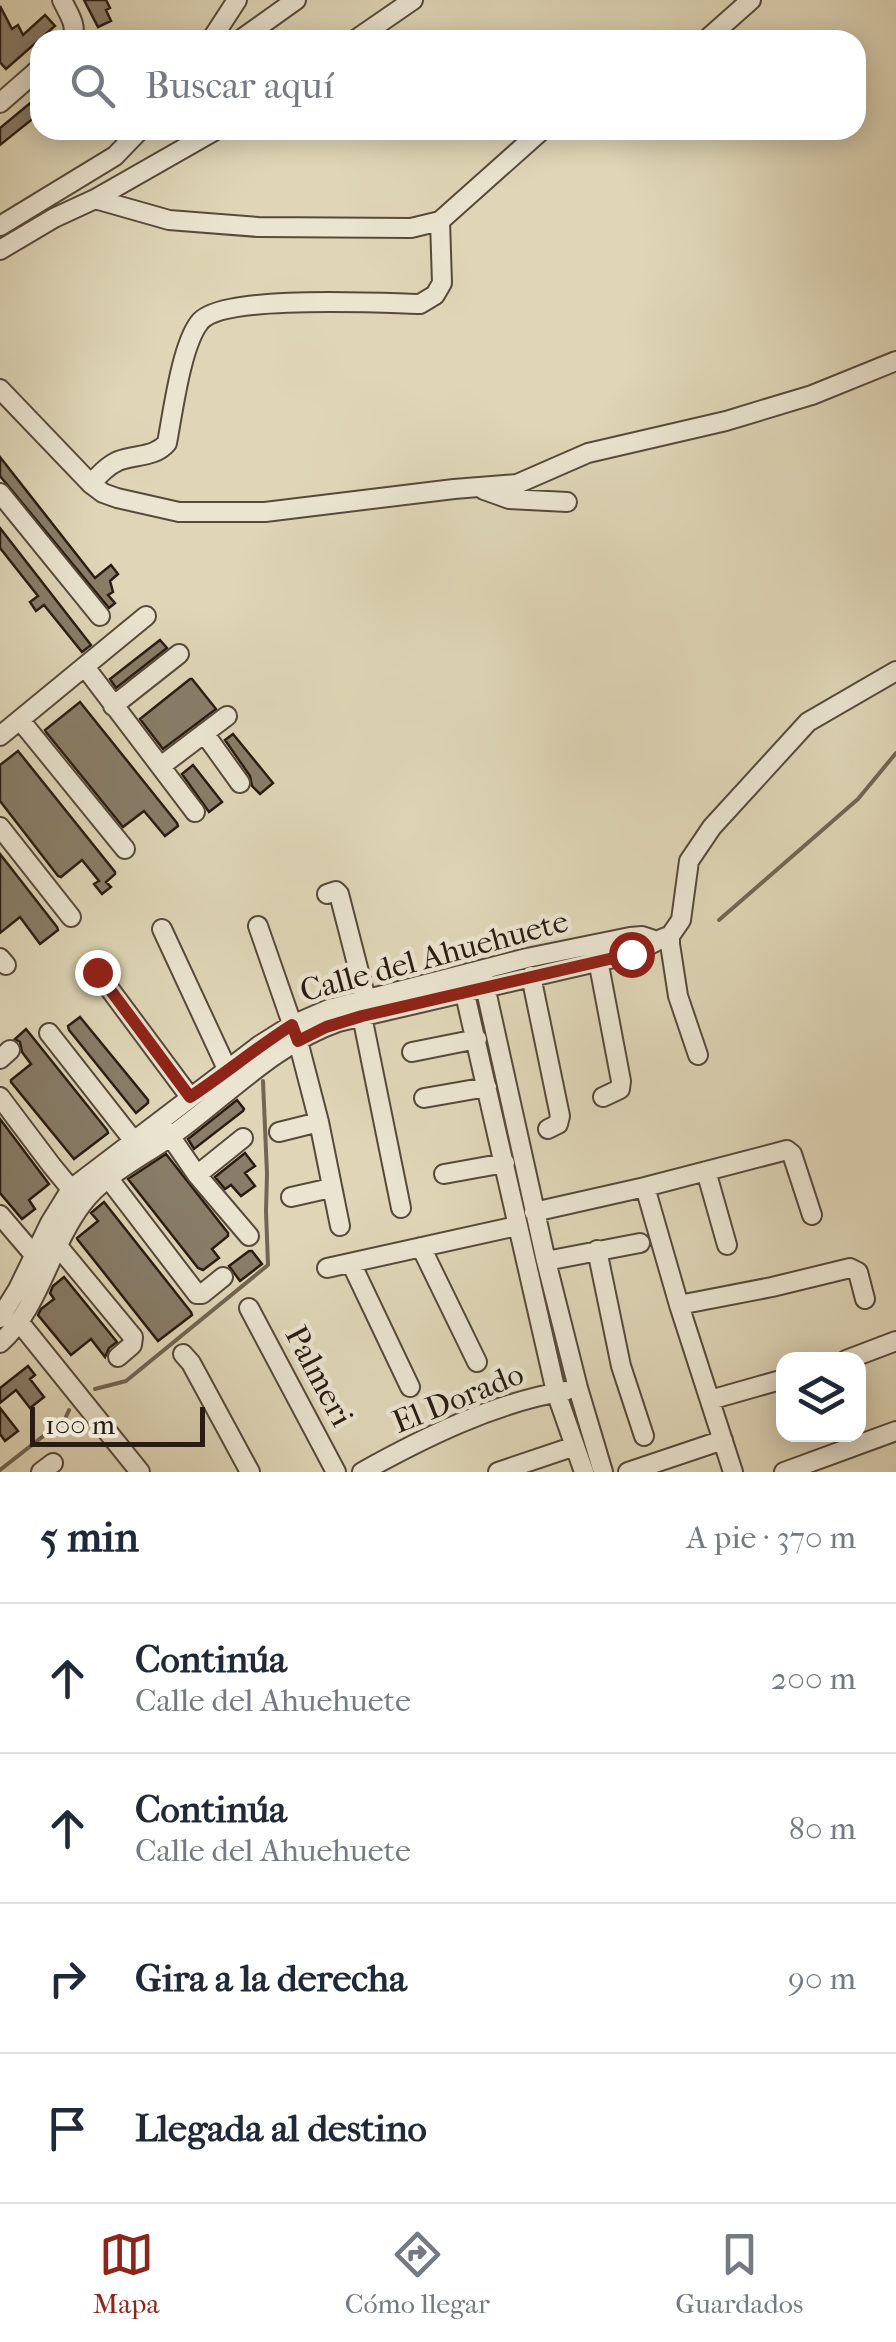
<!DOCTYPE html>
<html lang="es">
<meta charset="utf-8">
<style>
:root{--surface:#fff;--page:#f2f2f3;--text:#1f2937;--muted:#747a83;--line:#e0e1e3;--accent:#8f2418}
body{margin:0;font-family:"IM FELL French Canon",serif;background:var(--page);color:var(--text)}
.controls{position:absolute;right:30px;bottom:30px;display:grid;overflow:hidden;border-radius:20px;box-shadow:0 5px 25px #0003}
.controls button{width:90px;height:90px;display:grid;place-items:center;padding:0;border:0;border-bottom:2px solid var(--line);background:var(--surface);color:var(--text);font:50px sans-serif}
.scale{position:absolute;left:30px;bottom:25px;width:175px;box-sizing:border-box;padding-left:10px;border:5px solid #2a1c12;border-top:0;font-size:28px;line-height:35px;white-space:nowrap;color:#2a1c12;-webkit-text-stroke:8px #eae4d0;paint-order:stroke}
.stop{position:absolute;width:30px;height:30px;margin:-22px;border:8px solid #8f2418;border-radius:50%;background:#fff}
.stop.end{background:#8f2418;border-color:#fff;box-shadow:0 2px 10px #0008}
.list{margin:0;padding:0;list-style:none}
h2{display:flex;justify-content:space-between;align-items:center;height:130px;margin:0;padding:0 40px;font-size:42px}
h2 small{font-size:32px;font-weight:400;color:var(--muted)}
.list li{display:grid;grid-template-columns:65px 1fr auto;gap:30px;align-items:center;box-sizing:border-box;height:150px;padding:0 40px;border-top:2px solid var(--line)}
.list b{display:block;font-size:38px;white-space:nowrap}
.list p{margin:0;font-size:32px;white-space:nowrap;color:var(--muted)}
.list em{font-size:32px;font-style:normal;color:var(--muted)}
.icon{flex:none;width:55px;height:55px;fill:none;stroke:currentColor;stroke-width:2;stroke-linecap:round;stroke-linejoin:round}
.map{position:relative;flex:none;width:896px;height:1472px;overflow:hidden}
.search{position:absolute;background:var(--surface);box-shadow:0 5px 25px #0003;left:30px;right:30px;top:30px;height:110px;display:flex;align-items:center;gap:25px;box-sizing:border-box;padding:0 35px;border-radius:30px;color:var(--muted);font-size:38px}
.sheet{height:730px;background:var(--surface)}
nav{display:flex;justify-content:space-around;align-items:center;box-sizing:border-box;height:140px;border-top:2px solid var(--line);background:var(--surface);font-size:28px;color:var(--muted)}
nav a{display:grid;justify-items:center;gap:5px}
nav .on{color:var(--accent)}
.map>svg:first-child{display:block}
</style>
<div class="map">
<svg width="896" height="1472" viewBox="0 0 896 1472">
<rect width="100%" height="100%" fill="#dfd6b7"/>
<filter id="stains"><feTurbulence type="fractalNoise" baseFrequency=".002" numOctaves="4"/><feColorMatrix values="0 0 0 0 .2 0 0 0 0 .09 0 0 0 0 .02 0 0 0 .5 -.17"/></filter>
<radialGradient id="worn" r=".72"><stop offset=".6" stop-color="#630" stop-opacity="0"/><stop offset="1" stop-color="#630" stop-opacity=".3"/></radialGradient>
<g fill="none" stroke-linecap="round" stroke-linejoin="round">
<path stroke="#716653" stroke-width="4" d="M 719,920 L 858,799 L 896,753
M 95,1389 L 126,1381 L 268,1265 L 266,1211 L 267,1174 L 263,1081
M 0,1470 L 65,1419 L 69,1410"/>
</g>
<path fill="#887d68" stroke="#2a1c12" stroke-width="2.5" d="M 84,0 L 106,0 L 110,8 L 106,10 L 111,21 L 98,27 Z
M 0,6 L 12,29 L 18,25 L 23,35 L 45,15 L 55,26 L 6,69 L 0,62 Z
M 40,95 L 40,113 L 0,145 L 0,128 Z
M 0,457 L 95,578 L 111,565 L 118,574 L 110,581 L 113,592 L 108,595 L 115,603 L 109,608 L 0,476 Z
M 0,528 L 91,645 L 82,652 L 44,605 L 36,611 L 30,602 L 38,596 L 0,548 Z
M 160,640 L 167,648 L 116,688 L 110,679 Z
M 190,679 L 192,679 L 216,709 L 163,749 L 140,719 Z
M 80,702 L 177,823 L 178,826 L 165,836 L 144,811 L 123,827 L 46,732 L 45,730 Z
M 233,734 L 273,783 L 260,794 L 252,786 L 250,776 L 225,740 Z
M 18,751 L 115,872 L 115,874 L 106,882 L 111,887 L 102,894 L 94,884 L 99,881 L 82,860 L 61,877 L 58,876 L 0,801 L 0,765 Z
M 193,765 L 222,802 L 209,812 L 182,774 Z
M 0,854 L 57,927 L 58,930 L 40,944 L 20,917 L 0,933 Z
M 80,1017 L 148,1100 L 148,1103 L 136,1113 L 69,1030 L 68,1026 Z
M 26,1029 L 107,1130 L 108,1133 L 74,1159 L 11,1082 L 11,1080 L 31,1064 L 22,1052 L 20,1042 L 15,1039 Z
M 237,1100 L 244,1109 L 243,1111 L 194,1149 L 188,1139 Z
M 0,1119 L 49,1184 L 29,1200 L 35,1209 L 22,1219 L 0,1193 Z
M 245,1153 L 255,1166 L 245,1173 L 255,1186 L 241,1196 L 231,1185 L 225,1189 L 215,1177 Z
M 166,1154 L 228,1233 L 228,1236 L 212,1249 L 219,1258 L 203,1270 L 198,1268 L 128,1179 Z
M 104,1202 L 191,1312 L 192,1315 L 158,1341 L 78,1240 L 77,1238 L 98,1221 L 91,1213 Z
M 249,1251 L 252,1251 L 262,1264 L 240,1281 L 229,1266 Z
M 64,1277 L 117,1342 L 109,1348 L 105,1357 L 91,1339 L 71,1355 L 38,1315 L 41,1309 L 54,1299 L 50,1293 L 53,1286 Z
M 28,1366 L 35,1375 L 30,1379 L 44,1397 L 30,1408 L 16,1390 L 0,1403 L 0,1388 Z
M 0,1408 L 18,1431 L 5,1441 L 0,1434 Z"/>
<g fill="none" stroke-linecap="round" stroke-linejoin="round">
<defs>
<path id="minor" d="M 62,0 C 68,13 78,25 72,40
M 211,40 L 237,0
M 240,40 L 296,0
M 355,40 L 413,0
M 706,40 L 751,0
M 0,103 L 40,68
M 95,199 L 169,220 L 258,227 L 411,228 L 440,221 L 542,130
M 0,226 L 115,156 L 140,130
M 0,250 L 54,218 L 95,199 L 216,130
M 0,389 L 91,484 L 103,493 L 117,498 L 179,512 L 265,512 L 454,489 L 517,484 L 588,453 L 726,421 L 812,395 L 896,361
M 91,484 C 99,475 107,466 118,461 C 135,454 154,458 167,443 C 173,412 181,347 199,323 C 219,294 381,303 420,304 L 435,295 L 442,283 L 440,221
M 484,490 L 509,499 L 567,502
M 0,493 L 100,616
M 85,667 L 195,812
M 113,706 L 179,654
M 20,720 L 125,849
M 204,733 L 240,783
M 0,736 L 146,616
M 161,766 L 227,716
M 0,827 L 71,917
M 327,894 L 336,891 L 339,894 L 366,999
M 258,926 L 298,1041 L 319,1122 L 340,1226
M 162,929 L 228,1071
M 0,958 L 6,965
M 598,960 L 621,1081 L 620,1089 L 603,1097
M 97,972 L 190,1097
M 531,976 L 560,1116 L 558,1124 L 548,1129
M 483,977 L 546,1261 L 578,1388 L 603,1472
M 462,981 L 556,1392 L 584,1472
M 362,1016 L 401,1208
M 49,1033 L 133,1140
M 412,1052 L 477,1039
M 698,1055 L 678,996 L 670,944 L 670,936 L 681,920 L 689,861 L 712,827 L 808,722 L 896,671
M 0,1059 L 10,1050
M 0,1097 L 52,1166 L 71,1189
M 424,1098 L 487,1087
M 166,1130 L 197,1175 L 249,1236
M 279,1132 L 319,1122
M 706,1171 L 727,1245
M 444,1174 L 505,1163
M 197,1175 L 243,1138
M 109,1179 L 197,1294 L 202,1294 L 223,1277
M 645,1187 L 679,1305 L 733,1472
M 291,1197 L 331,1188
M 534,1212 L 645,1187 L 787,1150 L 792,1154 L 812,1215
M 0,1215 L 35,1256
M 57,1245 L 133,1337 L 132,1345 L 118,1357
M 421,1247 L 477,1362
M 597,1250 L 621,1366 L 644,1436
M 546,1261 L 640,1243
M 351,1263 L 410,1387
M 327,1268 L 517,1226
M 679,1305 L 772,1287 L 850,1268 L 858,1272 L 865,1299
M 249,1308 L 336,1472
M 0,1318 L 18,1289 L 50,1223 L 71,1189 L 260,1045 L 292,1025 L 329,1009 L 527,958 L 630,937 L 642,936 L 654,940
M 20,1323 L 140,1472
M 0,1343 C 39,1309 50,1246 82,1204 C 103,1176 138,1159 167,1139 C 223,1100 272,1045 338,1022 L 631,954 C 646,949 654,940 670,936
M 183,1354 L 191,1363 L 250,1472
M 846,1360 L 896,1341
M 710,1400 L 784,1379
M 41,1472 L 53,1463
M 362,1472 C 425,1437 494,1403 565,1391
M 498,1472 L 575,1446
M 628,1472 L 723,1440
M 784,1472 L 896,1431"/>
</defs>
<use href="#minor" stroke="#574a3b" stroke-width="22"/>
<use href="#minor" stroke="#eae4d0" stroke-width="18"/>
</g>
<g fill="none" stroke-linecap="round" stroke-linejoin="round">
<path stroke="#8f2418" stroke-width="12" d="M 97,972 L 190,1097 C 225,1074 257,1047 292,1025 L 298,1041 L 326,1027 L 362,1016 L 631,954"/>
</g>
<g text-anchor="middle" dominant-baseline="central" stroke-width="9" stroke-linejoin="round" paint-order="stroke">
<g font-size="32" fill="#2a1c12" stroke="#eae4d0">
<text transform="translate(434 956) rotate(-15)">Calle del Ahuehuete</text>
<text transform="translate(319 1376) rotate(62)">Palmeri</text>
<text transform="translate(458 1398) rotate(-22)">El Dorado</text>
</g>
</g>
<rect width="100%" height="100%" filter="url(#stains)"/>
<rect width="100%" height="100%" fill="url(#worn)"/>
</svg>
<div class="controls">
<button><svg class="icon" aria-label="layers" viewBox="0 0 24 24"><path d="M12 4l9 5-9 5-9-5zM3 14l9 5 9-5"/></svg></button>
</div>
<div class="scale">100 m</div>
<div class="stop" style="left:631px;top:954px"></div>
<div class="stop end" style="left:97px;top:972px"></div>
<div class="search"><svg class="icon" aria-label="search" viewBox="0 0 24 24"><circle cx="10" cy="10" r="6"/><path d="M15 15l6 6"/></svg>Buscar aquí</div>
</div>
<section class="sheet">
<h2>5 min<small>A pie · 370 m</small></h2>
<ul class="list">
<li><svg class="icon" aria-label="ahead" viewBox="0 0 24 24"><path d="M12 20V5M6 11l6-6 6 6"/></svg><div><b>Continúa</b><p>Calle del Ahuehuete</p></div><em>200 m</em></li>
<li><svg class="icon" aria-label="ahead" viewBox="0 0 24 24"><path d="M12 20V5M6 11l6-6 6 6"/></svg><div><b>Continúa</b><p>Calle del Ahuehuete</p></div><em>80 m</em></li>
<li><svg class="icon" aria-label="right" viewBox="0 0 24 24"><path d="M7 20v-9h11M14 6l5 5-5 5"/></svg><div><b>Gira a la derecha</b></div><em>90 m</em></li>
<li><svg class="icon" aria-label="arrive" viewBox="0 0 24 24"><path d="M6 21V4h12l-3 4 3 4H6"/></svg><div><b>Llegada al destino</b></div></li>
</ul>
</section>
<nav>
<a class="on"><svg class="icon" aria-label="map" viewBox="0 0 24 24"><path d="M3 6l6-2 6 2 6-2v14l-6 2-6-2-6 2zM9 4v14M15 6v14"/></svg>Mapa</a>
<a><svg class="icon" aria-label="directions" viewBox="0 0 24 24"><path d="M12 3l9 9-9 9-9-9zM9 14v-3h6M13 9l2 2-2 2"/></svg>Cómo llegar</a>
<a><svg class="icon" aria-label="saved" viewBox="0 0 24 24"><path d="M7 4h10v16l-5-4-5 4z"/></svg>Guardados</a>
</nav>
